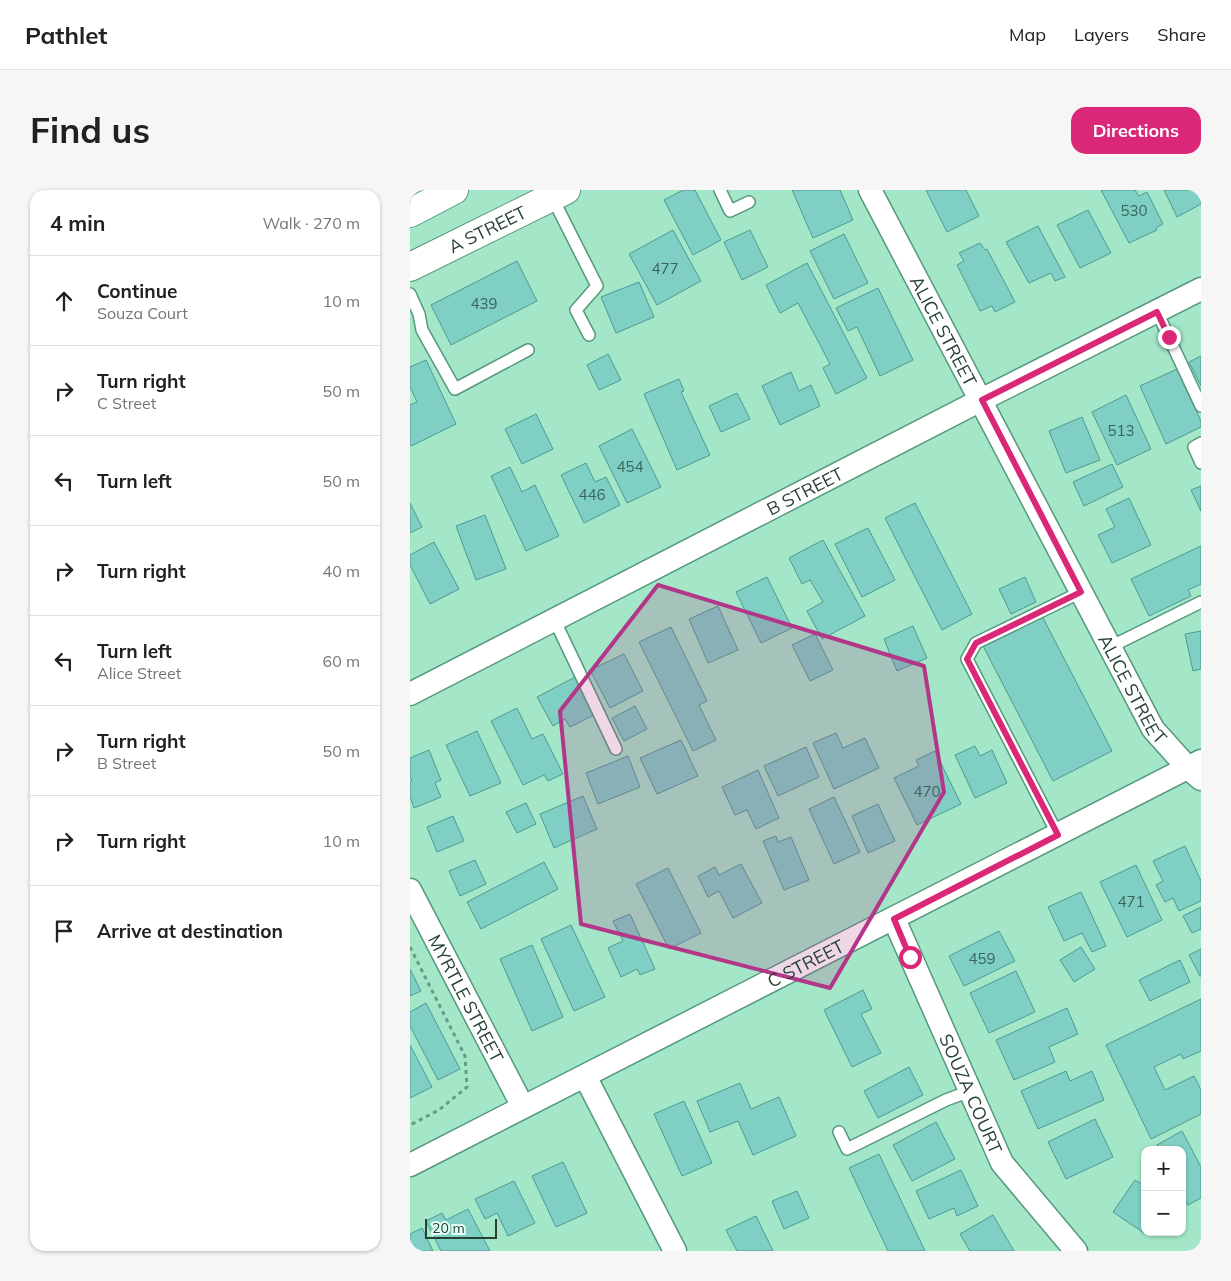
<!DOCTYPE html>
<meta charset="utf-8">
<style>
:root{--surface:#fff;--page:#f6f6f6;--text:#202124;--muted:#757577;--line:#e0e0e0;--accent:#db2777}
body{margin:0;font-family:Mulish,sans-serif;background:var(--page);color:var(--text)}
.controls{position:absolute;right:15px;bottom:15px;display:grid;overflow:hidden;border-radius:10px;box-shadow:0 1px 4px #0004}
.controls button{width:45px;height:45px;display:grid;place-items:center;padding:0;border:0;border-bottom:1px solid var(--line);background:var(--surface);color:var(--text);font:25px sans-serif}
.scale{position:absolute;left:15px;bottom:12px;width:72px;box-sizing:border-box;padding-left:5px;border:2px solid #264236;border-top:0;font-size:14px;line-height:18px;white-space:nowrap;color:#264236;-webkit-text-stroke:4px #e4fef1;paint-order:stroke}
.stop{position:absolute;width:15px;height:15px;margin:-11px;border:4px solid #db2777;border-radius:50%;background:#fff}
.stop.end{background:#db2777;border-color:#fff;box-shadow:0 1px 5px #0008}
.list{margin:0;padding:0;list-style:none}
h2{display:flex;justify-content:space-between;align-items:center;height:65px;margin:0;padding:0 20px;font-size:21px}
h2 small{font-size:16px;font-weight:400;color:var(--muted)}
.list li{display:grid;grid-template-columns:32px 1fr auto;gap:15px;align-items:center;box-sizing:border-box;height:90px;padding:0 20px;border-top:1px solid var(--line)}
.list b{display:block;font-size:19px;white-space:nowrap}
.list p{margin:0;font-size:16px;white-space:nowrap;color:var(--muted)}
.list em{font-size:16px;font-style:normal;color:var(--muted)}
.icon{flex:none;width:28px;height:28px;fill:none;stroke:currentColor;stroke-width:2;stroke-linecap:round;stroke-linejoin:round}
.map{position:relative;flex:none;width:791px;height:1061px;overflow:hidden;border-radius:15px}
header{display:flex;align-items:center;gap:30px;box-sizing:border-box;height:70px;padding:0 25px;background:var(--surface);border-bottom:1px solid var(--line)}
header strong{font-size:24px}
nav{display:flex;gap:28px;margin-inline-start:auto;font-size:18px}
.intro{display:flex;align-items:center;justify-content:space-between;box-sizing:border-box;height:120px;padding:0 30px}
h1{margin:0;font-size:35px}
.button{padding:12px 22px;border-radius:15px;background:var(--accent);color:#fff;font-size:18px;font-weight:700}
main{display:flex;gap:30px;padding:0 30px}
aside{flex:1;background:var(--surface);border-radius:15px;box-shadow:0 1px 4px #0004}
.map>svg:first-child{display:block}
</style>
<header>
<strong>Pathlet</strong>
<nav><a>Map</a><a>Layers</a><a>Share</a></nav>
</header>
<div class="intro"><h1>Find us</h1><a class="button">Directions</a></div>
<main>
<aside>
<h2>4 min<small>Walk · 270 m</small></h2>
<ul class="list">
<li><svg class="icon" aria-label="ahead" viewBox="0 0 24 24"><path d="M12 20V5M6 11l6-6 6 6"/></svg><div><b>Continue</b><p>Souza Court</p></div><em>10 m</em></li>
<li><svg class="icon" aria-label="right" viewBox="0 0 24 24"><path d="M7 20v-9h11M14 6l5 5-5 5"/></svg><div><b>Turn right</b><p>C Street</p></div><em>50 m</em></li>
<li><svg class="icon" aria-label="left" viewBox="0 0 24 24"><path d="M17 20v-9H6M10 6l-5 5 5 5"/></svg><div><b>Turn left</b></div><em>50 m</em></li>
<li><svg class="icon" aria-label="right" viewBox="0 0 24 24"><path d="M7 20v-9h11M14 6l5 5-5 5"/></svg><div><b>Turn right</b></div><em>40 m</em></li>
<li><svg class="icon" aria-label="left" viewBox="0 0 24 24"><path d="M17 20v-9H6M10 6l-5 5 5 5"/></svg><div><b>Turn left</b><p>Alice Street</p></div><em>60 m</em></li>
<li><svg class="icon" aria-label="right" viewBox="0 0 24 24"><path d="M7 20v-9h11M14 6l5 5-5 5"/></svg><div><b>Turn right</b><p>B Street</p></div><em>50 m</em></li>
<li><svg class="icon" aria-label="right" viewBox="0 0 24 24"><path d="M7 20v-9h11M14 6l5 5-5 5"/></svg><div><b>Turn right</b></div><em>10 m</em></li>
<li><svg class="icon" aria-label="arrive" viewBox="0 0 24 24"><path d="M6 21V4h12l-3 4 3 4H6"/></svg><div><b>Arrive at destination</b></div></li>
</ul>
</aside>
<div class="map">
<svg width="791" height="1061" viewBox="0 0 791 1061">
<rect width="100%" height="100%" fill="#a3e7c8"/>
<path fill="#7fcfc4" stroke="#4b9b91" d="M 273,0 L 285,0 L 311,50 L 283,65 L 254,10 Z
M 382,0 L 430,0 L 443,30 L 403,48 Z
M 516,0 L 556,0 L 569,26 L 537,42 Z
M 691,0 L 725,0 L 729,6 L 737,2 L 753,34 L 746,38 L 747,40 L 719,53 Z
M 754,0 L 791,0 L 791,14 L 767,27 Z
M 678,20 L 701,63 L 670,78 L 647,35 Z
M 628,36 L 655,87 L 645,91 L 641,83 L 619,93 L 596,52 Z
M 263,40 L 291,91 L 247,115 L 219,64 Z
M 340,40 L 358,77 L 332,90 L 314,52 Z
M 434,44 L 458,93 L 424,109 L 400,61 Z
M 570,53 L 575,60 L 577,59 L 605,112 L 585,122 L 582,116 L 570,121 L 547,75 L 554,71 L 549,63 Z
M 107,71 L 127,111 L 41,155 L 21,115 Z
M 397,73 L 457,188 L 426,204 L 413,178 L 420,174 L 388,113 L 370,123 L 356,95 Z
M 229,92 L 244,127 L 206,143 L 191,107 Z
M 468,98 L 503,170 L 470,186 L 447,137 L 438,141 L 426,118 Z
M 198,164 L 211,190 L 189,200 L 177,175 Z
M 791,166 L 791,196 L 779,172 Z
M 16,170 L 46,234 L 1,256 L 0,253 L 0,215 L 7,212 L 0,197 L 0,177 Z
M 767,179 L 791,231 L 791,237 L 756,254 L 730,196 Z
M 381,182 L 389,201 L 401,195 L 410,216 L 370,235 L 352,196 Z
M 269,189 L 274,201 L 271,202 L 300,265 L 267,280 L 234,204 Z
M 327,203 L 340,229 L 311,242 L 299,216 Z
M 716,205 L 741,259 L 707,275 L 682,222 Z
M 126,224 L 143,259 L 112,274 L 95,239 Z
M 672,227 L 690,270 L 656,283 L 639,241 Z
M 222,239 L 251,297 L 217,313 L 189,256 Z
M 176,273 L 185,292 L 196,287 L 210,315 L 174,333 L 151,285 Z
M 702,274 L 713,297 L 674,316 L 663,292 Z
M 100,277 L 112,302 L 125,295 L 149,346 L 116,361 L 81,286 Z
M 791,296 L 791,321 L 781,300 Z
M 719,308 L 741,355 L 702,373 L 688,345 L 705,337 L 696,319 Z
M 0,313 L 12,337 L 0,343 Z
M 505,313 L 562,424 L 532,440 L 475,328 Z
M 75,325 L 96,379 L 66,390 L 46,336 Z
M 458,338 L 485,390 L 452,407 L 425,354 Z
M 413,350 L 455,426 L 412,449 L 397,421 L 413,412 L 400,390 L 392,394 L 379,368 Z
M 24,352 L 49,399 L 20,414 L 0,375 L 0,365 Z
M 791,356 L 791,394 L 778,400 L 781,406 L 739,426 L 721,389 Z
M 357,387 L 382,438 L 351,453 L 326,402 Z
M 615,387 L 626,412 L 601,424 L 589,399 Z
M 308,416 L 328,460 L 298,473 L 279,429 Z
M 631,424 L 702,561 L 643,591 L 572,454 Z
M 503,436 L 517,468 L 487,481 L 474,449 Z
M 261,437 L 297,511 L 289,515 L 306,550 L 283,561 L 229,452 Z
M 791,441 L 791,479 L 783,481 L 775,444 Z
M 405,444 L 423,480 L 400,491 L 382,455 Z
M 214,464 L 233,501 L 200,518 L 180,480 Z
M 167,486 L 186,524 L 160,537 L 155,529 L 143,536 L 127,507 Z
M 225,516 L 237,539 L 214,551 L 202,528 Z
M 107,518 L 122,549 L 133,544 L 153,584 L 138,591 L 134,585 L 113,595 L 81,531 Z
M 67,541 L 91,593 L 60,606 L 36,555 Z
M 426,543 L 433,558 L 455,548 L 469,578 L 424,599 L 403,553 Z
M 271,550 L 288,586 L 247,604 L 230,568 Z
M 565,556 L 570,566 L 582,560 L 597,593 L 565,608 L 545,565 Z
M 396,557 L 409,587 L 368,606 L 354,576 Z
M 19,560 L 31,590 L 25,593 L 31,607 L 4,618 L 0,607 L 0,592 L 2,591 L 0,587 L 0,568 Z
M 525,561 L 551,614 L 507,635 L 484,588 L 509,576 L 506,570 Z
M 218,566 L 230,597 L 188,614 L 176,583 Z
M 348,580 L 369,628 L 346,639 L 337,620 L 325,625 L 312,597 Z
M 173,606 L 187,639 L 144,658 L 130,624 Z
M 424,607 L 450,662 L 424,674 L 399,619 Z
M 116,613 L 126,634 L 107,643 L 96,622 Z
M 468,614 L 485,651 L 458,663 L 442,626 Z
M 43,626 L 54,651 L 27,662 L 17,637 Z
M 366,646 L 368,652 L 381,647 L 399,690 L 374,700 L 353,651 Z
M 775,656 L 791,691 L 791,711 L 769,721 L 763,708 L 755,712 L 746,695 L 753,691 L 743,671 Z
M 65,670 L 76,694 L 50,706 L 39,681 Z
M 134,672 L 148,699 L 71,739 L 57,712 Z
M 331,674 L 352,713 L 323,728 L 309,701 L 298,707 L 288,686 L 305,677 L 309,685 Z
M 726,675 L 752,730 L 717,747 L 690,692 Z
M 258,678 L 291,743 L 259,759 L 226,694 Z
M 671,702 L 696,756 L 682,762 L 672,743 L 654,751 L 638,717 Z
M 791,717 L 791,739 L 782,743 L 773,726 Z
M 220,724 L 245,779 L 230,785 L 227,779 L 211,787 L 198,758 L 213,751 L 203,731 Z
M 161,735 L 195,807 L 164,821 L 131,749 Z
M 589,741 L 605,771 L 554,796 L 539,766 Z
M 122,755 L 153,827 L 122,841 L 90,769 Z
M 671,757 L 685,779 L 664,792 L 650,770 Z
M 791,759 L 791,786 L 790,786 L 779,765 Z
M 770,770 L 780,792 L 740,811 L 729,790 Z
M 0,779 L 11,801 L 0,806 Z
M 606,781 L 625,822 L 579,843 L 560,803 Z
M 453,800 L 462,819 L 451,824 L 471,863 L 442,877 L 414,820 Z
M 791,809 L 791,861 L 773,869 L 771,864 L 744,877 L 755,900 L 784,886 L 791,900 L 791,924 L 741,949 L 696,855 Z
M 16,813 L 50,879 L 28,890 L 0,836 L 0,822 Z
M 657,818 L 668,844 L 639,857 L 645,872 L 604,890 L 586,850 Z
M 0,855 L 22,897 L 0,908 Z
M 499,877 L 513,905 L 468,928 L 454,901 Z
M 656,881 L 660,891 L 682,881 L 694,910 L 628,939 L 611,901 Z
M 330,893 L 341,919 L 369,907 L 386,946 L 343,965 L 328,931 L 300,942 L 287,911 Z
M 274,911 L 302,973 L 272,986 L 244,924 Z
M 685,929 L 703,967 L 656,989 L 638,952 Z
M 526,932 L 545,969 L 502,991 L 483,955 Z
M 772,941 L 791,977 L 791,1008 L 778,1015 L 772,1003 L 772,960 L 749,960 L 747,955 Z
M 469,964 L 515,1061 L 478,1061 L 439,978 Z
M 153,972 L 177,1023 L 146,1037 L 122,986 Z
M 551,980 L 568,1016 L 547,1026 L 544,1018 L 519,1029 L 506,1001 Z
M 725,990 L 735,996 L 734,1043 L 703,1022 Z
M 104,991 L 125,1033 L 98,1046 L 87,1023 L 75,1029 L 65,1009 Z
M 387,1001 L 399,1028 L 374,1039 L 362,1011 Z
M 58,1019 L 80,1061 L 31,1061 L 16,1031 L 32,1023 L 36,1030 Z
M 583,1025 L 604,1061 L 560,1061 L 550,1044 Z
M 346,1026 L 363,1061 L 327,1061 L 316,1040 Z
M 12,1038 L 23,1061 L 0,1061 L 0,1044 Z"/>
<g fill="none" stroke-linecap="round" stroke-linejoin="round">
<defs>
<path id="lane" d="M 310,0 L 320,21 L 339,12
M 142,7 L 187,96 L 166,120 L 179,145
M 0,104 L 9,124 L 12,140 L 45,199 L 118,160
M 747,122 L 791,216
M 791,253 L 784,257 L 791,273
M 144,429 L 206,559
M 700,457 L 791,412
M 648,645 L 557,469 L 566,453 L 671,402
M 429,942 L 437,959 L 536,910 L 560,901"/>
<g id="street">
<path id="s1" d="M 460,0 L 743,539 L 778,578 L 791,589"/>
<path id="s2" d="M 0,504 L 571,210 L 791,99"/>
<path id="s3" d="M 0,700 L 113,917"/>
<path id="s4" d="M 484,729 L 592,973 L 666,1061"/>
<path d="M 175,886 L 265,1061"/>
<path id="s5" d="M 0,975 L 791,571"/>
</g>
<g id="secondary">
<path d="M 0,23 L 44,0"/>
<path id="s6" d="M 0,77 L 156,0"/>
</g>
</defs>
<use href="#lane" stroke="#56987c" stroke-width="14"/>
<use href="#street" stroke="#56987c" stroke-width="25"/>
<use href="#secondary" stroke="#56987c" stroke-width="30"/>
<path stroke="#689983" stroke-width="3" stroke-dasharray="4 4" stroke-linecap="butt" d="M 0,757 L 55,866 L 57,897 L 29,920 L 0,935"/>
<use href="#lane" stroke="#fff" stroke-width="11"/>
<use href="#street" stroke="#fff" stroke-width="22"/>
<use href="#secondary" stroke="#fff" stroke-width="28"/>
</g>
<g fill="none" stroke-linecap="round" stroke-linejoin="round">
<path stroke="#db2777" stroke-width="6" d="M 500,767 L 484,729 L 648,645 L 557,469 L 566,453 L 671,402 L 572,210 L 747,122 L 759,147"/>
</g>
<path fill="#b33788" fill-opacity="0.2" stroke="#b33788" stroke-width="4" stroke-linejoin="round" d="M 248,395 L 514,476 L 534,602 L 420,798 L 171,734 L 150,521 Z"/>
<g text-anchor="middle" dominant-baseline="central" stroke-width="4.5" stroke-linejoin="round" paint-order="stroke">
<g font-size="15" fill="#3c655a">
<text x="724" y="20">530</text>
<text x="255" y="78">477</text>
<text x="74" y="113">439</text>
<text x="711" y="240">513</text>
<text x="220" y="276">454</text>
<text x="182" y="304">446</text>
<text x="517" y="601">470</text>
<text x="721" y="711">471</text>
<text x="572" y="768">459</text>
</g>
<g font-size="18" fill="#264236" stroke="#e4fef1">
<text stroke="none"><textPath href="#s6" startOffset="86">A STREET</textPath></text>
<text stroke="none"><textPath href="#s1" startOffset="159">ALICE STREET</textPath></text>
<text stroke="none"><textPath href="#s2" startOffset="444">B STREET</textPath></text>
<text stroke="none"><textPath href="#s1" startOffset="564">ALICE STREET</textPath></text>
<text stroke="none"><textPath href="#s5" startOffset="444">C STREET</textPath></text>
<text stroke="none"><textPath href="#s3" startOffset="122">MYRTLE STREET</textPath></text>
<text stroke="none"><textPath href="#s4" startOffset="191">SOUZA COURT</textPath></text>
</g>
</g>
</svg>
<div class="controls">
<button>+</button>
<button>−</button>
</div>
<div class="scale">20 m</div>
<div class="stop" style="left:500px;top:767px"></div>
<div class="stop end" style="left:759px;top:147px"></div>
</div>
</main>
